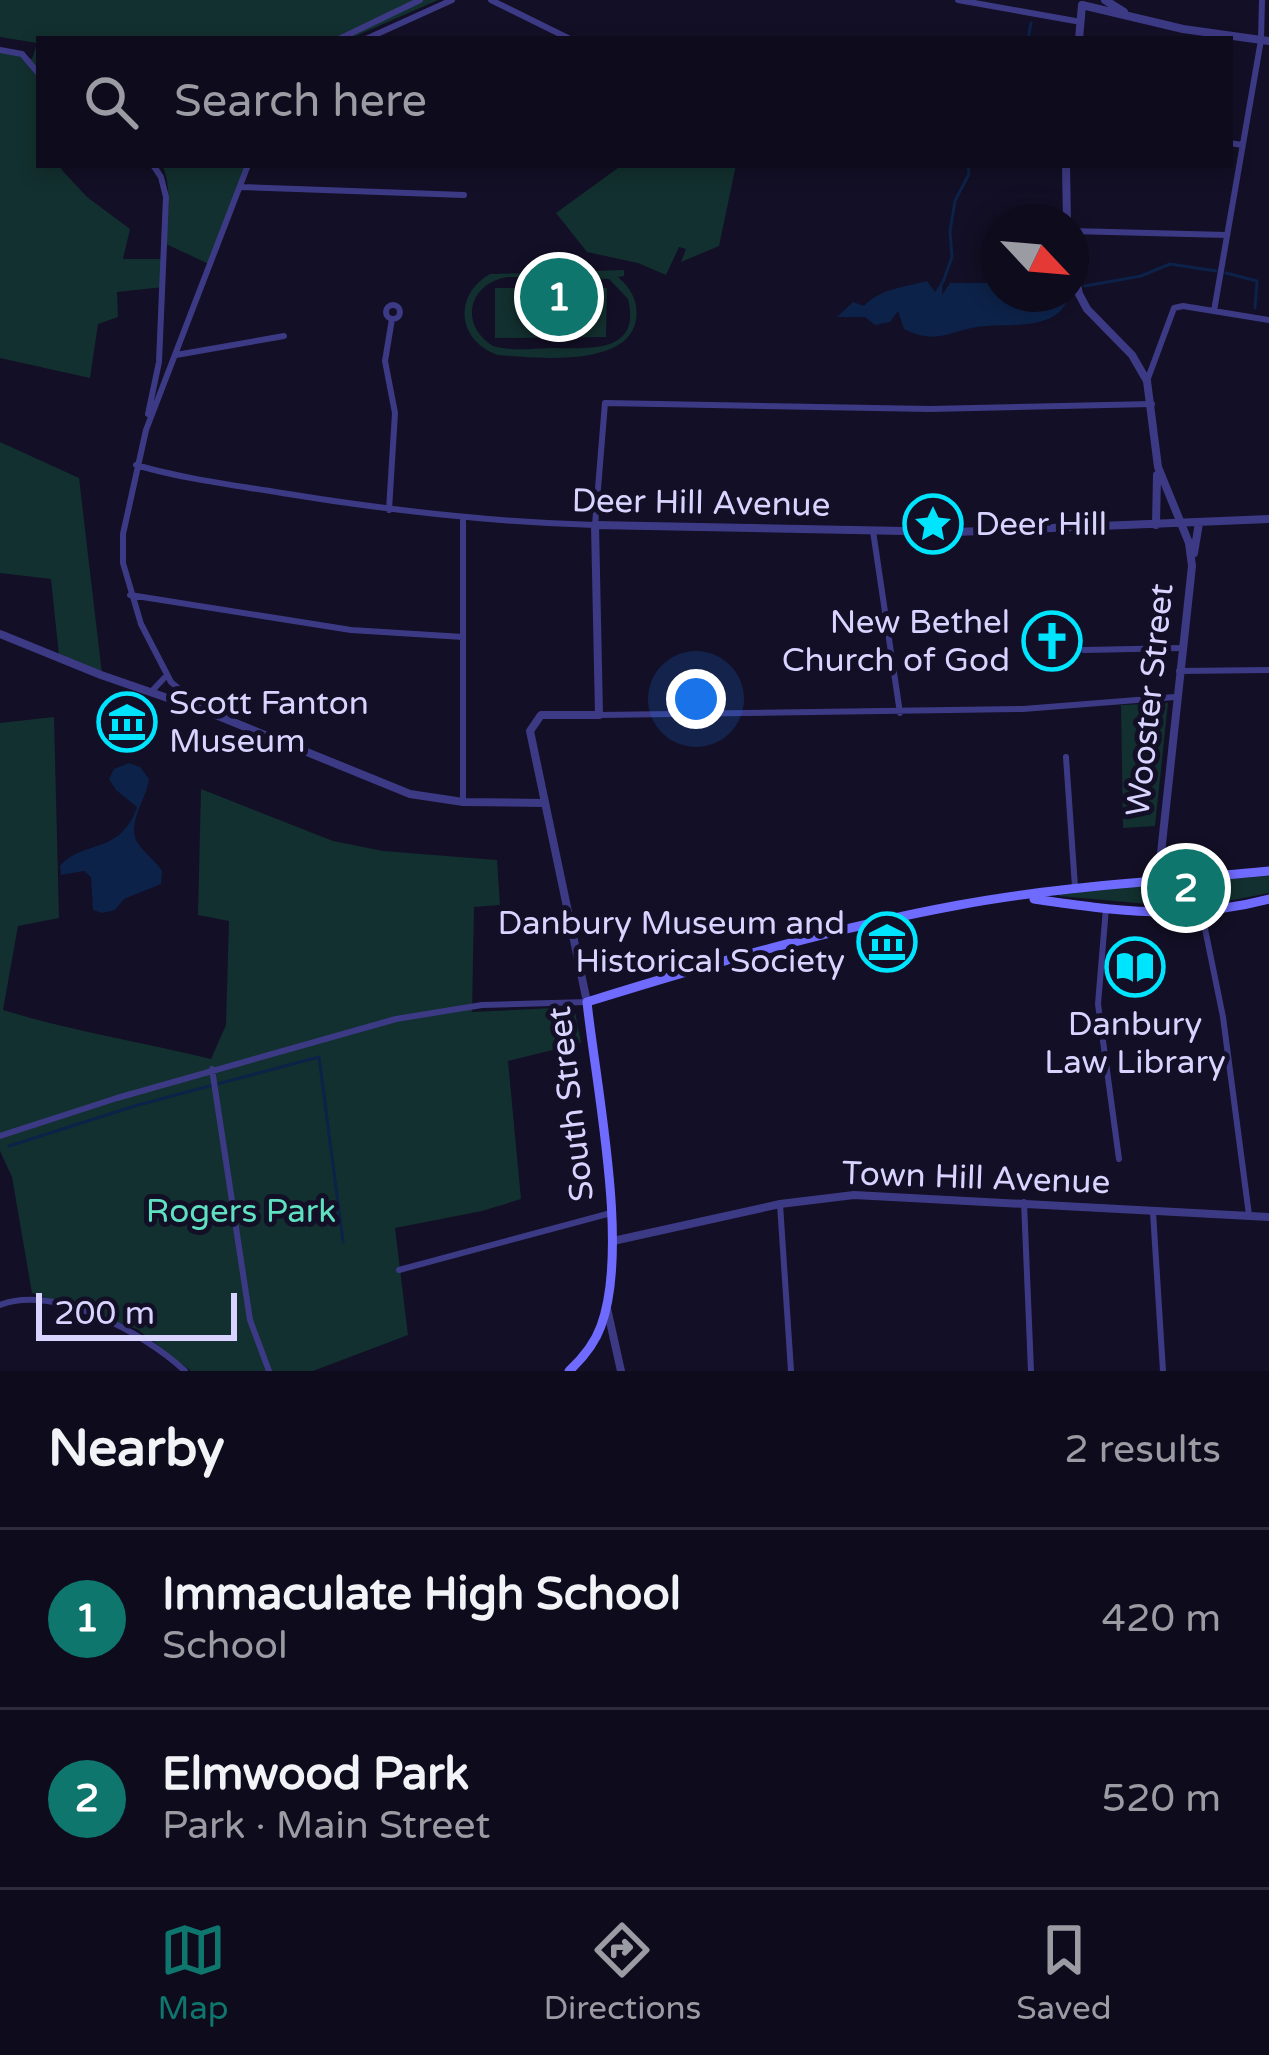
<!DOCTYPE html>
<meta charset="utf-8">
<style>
:root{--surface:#0e0b1c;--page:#1c1929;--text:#f1f3f6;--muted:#9b9ba3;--line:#2e2b3b;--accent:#0f766e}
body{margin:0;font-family:"Varela Round",sans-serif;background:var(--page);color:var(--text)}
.compass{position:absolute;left:981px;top:204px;width:108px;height:108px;border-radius:50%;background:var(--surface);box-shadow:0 6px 18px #0003;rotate:116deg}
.scale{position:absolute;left:36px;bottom:30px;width:201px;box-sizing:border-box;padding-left:12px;border:6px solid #d9d4ff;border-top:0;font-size:33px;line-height:42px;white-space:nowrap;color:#d9d4ff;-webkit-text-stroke:9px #130f26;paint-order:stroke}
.you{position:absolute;left:696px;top:699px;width:42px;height:42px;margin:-30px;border:9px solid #fff;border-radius:50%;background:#1a73e8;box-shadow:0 0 0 18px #1a73e833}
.badge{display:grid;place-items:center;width:78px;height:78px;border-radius:50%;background:var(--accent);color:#fff;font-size:39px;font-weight:700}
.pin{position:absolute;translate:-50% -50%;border:6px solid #fff;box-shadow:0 3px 12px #0006}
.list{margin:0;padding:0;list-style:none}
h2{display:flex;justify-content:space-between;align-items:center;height:156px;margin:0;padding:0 48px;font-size:51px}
h2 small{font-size:39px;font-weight:400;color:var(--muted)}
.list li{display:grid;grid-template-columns:78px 1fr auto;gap:36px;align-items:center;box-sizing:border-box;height:180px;padding:0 48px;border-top:3px solid var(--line)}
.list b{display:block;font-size:45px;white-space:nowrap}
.list p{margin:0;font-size:39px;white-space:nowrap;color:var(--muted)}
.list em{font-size:39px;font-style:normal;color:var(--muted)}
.icon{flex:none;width:66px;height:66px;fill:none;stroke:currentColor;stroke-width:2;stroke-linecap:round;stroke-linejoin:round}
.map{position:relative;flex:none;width:1269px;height:1371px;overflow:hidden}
.search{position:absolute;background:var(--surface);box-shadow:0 6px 18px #0003;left:36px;right:36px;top:36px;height:132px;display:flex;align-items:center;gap:30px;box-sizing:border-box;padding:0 42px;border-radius:0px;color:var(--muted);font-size:45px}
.sheet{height:516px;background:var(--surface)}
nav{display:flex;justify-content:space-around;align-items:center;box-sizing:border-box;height:168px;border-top:3px solid var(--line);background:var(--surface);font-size:33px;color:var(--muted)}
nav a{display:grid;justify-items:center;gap:6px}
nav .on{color:var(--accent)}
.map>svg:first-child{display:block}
</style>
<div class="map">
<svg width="1269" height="1371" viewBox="0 0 1269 1371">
<rect width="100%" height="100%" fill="#130f26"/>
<path fill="#12302f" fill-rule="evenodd" d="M 0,0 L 438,0 L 349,39 L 39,39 L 39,165 L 62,165 L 61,169 L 87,197 L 130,229 L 123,259 L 165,259 L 164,287 L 117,292 L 118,317 L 98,324 L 90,378 L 0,358 L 0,49 L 32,59 L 37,43 L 0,37 Z
M 162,165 L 251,165 L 211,265 L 166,244 C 167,219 173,188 162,165 Z
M 622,165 L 736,165 L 719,246 L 681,262 L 686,249 L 679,247 L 666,275 L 638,263 L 587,252 L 556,213 Z
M 624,270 L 624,276 L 618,277 C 631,288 639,302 636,320 C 628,368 535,358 498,355 C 457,341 453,295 490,274 ZM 507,277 L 609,279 L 628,299 C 642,355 586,348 550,348 C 531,349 511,351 493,346 C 459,325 468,284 507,277 Z
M 495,288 L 607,288 L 606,337 L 495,338 Z
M 0,442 L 79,478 L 102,674 L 59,656 L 51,579 L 0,573 Z
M 1168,703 L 1155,826 L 1123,828 L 1121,705 Z
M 54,717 L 59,918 L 18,926 L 3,1010 C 71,1031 142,1042 211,1059 L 226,1025 L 229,921 L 198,915 L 201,789 L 333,841 L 383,851 L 497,860 L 500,905 L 474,907 L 472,1012 L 574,1007 L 581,1043 L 508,1061 L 521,1199 L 482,1211 L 395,1228 L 408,1335 L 313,1371 L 191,1371 L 137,1329 L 32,1293 L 12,1177 L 0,1151 L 0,723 Z
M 1269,876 L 1269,893 L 1192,908 L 1059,896 L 1059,892 Z"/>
<path fill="#0c2248" d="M 943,279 L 942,295 L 950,283 L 999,283 L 999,294 L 1068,294 C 1064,330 1012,324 987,326 C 951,328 940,347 904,329 L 898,311 L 890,322 L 875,325 L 865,317 L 837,317 L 853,302 L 864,306 C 881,288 903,288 927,281 L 935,292 Z
M 129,763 L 140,767 L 149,779 C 147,798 128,821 136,840 C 140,849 156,861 162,871 L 161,884 L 124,899 L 115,910 L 102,913 L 93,910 L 91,877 L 84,871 L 61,875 L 60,866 C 83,839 120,856 137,807 L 116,790 L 109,779 L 114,769 Z"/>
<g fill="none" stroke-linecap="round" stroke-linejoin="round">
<path stroke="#0c2248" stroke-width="3" d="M 1028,39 L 1031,23
M 1226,273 L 1257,281 L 1255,308
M 943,282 L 952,257 L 950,231 L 955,201 L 969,174 L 968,165
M 1085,286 L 1141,276 L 1170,264 L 1216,271
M 9,1146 L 138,1105 L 319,1057 L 343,1242"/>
<path stroke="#3d3a85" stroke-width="6" d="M 491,0 L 570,39
M 958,0 L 1081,22
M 339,39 L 420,0
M 366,39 L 452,0
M 0,50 L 22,54 L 39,74
M 1230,143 L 1242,145
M 240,187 L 464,195
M 1071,231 L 1227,235
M386 312a7 7 0 1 1 14 0a7 7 0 1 1-14 0Z
M 1214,311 L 1261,40 L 1262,0
M 176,355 L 284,336
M 1147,381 L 1174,308 L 1183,306 L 1269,320
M 148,414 L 159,362 L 166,197 L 161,177 L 153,165
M 136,465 C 184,479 233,485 282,493 C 386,510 489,522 595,525 L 605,403 L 930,409 L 1152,404
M 389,510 L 395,413 L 385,361 L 392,319
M 463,519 L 463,802
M 873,531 L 900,713
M 130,595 L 351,630 L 463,637
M 1084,650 L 1182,648
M 1179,671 L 1269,670
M 151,692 L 167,675
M 198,705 L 171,682 L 141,624 L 123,563 L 123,534 L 146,430 L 248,165
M 599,715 L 1023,709 L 1175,697
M 1066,757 L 1075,887
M 1106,908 L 1098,1004 L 1119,1159
M 1202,914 L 1223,1017 L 1249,1215
M 212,1069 L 250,1320 L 269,1371
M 0,1136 L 117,1098 L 396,1019 L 482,1005 L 587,1002
M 1024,1202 L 1031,1371
M 780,1204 L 791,1371
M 1153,1212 L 1163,1371
M 399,1270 L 611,1213
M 0,1305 C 55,1284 146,1334 185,1371"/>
<path stroke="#3d3a85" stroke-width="8" d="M 1105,0 L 1124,12
M 1082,5 L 1183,29 L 1269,41
M 1079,39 L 1082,5
M 1066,165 L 1067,222
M 1071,255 L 1079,294 L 1087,309 L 1132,355 L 1147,381 L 1158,467 L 1189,543 L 1192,566 L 1158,881
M 1156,525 L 1157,475
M 1194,553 L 1199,523
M 0,634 L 101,675 L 211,713 L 410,794 L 463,802 L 544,803
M 587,1002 L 530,731 L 541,715 L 599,715 L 595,525 L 956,532 L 1269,519
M 613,1241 L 780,1204 L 854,1195 L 1269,1217
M 607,1308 L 621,1371"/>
<path stroke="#6f6bff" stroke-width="9" d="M 1034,899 C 1117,911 1187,921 1269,899
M 1157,912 L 1158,881
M 569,1371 C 583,1358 595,1343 601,1326 C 630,1248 596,1087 587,1002 C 709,964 834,928 959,905 C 1061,886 1166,881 1269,871"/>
</g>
<defs>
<symbol id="sight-ring" viewBox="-11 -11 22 22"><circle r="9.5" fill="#130f26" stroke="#00e5ff" stroke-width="1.5"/><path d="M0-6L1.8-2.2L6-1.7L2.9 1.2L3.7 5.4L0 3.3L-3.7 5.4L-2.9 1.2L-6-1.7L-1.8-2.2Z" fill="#00e5ff"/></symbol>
<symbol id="church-ring" viewBox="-11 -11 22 22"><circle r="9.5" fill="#130f26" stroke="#00e5ff" stroke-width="1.5"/><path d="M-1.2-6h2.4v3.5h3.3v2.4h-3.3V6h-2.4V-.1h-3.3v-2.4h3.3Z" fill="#00e5ff"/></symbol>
<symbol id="museum-ring" viewBox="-11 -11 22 22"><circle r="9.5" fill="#130f26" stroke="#00e5ff" stroke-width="1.5"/><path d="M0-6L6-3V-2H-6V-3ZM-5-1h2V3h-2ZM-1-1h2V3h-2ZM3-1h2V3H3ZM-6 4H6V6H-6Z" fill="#00e5ff"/></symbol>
<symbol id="library-ring" viewBox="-11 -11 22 22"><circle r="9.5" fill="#130f26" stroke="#00e5ff" stroke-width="1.5"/><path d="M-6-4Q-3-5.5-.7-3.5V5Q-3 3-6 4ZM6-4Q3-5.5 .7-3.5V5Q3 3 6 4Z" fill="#00e5ff"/></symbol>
</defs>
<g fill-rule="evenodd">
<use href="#sight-ring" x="900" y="491" width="66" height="66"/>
<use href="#church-ring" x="1019" y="608" width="66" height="66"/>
<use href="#museum-ring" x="94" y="689" width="66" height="66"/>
<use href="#museum-ring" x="854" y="909" width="66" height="66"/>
<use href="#library-ring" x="1102" y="934" width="66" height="66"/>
</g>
<g text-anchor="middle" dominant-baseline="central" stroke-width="10" stroke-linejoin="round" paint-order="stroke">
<g font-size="33" fill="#d9d4ff" stroke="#130f26">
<text transform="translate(701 503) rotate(1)">Deer Hill Avenue</text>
<text transform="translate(1150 700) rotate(-84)">Wooster Street</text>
<text transform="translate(571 1104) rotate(-97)">South Street</text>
<text transform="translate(976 1178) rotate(2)">Town Hill Avenue</text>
</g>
<g font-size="33" fill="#d9d4ff" stroke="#130f26" text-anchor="start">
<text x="975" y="524">Deer Hill</text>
<text x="1010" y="622" text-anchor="end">New Bethel<tspan x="1010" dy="38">Church of God</tspan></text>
<text x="169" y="703">Scott Fanton<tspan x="169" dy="38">Museum</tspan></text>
<text x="845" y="923" text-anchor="end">Danbury Museum and<tspan x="845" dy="38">Historical Society</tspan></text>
<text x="1135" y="1024" text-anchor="middle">Danbury<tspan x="1135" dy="38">Law Library</tspan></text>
</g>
<g font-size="33" fill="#5fe0c0" stroke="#130f26">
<text x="241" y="1211">Rogers Park</text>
</g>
</g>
</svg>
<svg class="compass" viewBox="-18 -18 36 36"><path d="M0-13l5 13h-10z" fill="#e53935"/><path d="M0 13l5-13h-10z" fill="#9b9ba3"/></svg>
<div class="scale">200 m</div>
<div class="you"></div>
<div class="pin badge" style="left:559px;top:297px">1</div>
<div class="pin badge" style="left:1186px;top:888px">2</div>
<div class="search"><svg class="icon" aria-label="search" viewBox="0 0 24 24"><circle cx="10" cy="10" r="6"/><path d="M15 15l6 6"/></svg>Search here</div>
</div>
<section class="sheet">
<h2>Nearby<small>2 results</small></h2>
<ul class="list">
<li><span class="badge">1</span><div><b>Immaculate High School</b><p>School</p></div><em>420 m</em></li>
<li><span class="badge">2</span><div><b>Elmwood Park</b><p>Park · Main Street</p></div><em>520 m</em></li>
</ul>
</section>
<nav>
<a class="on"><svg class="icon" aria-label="map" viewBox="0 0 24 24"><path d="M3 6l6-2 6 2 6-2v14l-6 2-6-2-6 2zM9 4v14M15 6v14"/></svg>Map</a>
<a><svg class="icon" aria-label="directions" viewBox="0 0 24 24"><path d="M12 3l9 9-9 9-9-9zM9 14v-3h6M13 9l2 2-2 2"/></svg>Directions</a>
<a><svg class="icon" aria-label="saved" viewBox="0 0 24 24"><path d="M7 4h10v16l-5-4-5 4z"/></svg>Saved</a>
</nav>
